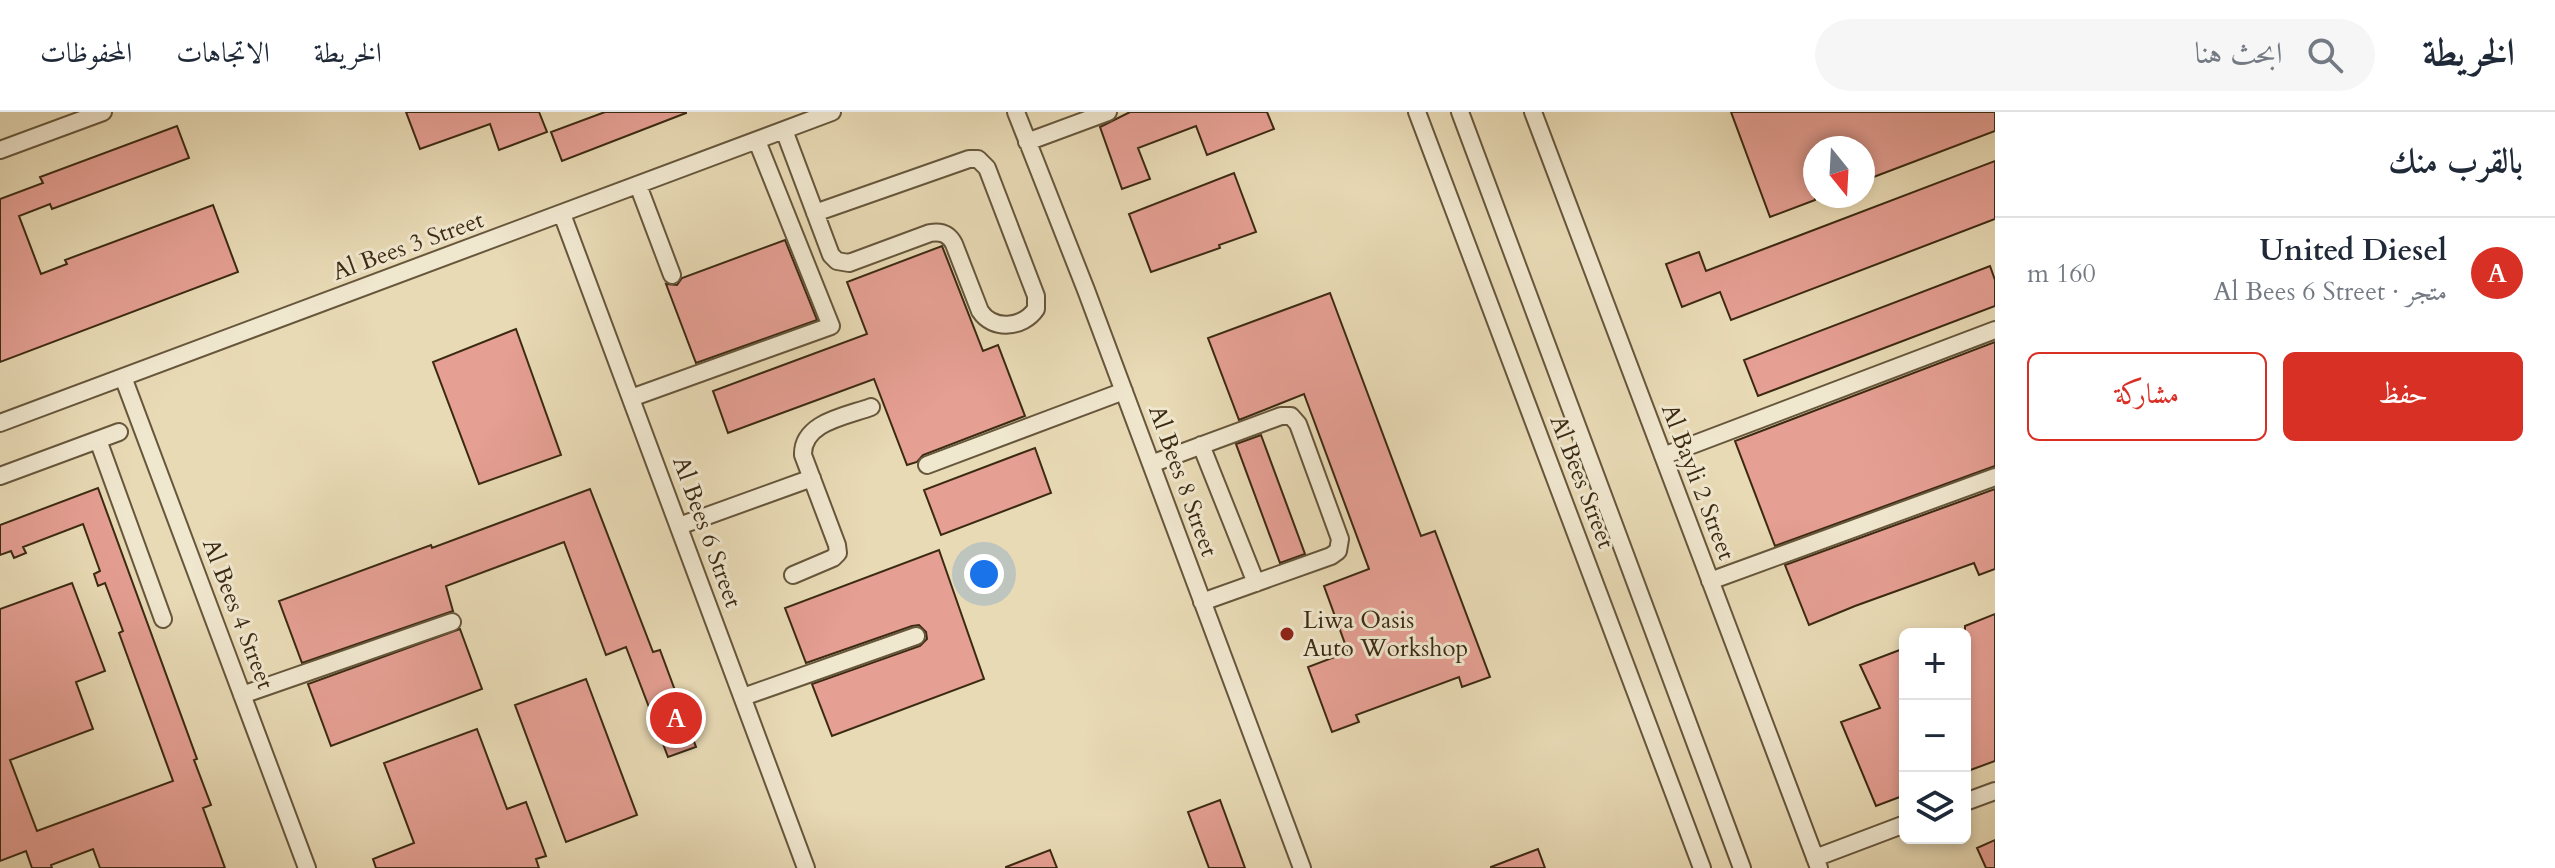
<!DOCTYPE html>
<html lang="ar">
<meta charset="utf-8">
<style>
:root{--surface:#fff;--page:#f6f6f7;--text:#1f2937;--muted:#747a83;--line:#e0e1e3;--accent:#d93025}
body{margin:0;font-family:Cardo,Amiri,serif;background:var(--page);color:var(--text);direction:rtl}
.controls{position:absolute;right:24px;bottom:24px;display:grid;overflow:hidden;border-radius:12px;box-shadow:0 4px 12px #0003}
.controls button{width:72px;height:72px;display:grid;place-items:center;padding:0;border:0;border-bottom:2px solid var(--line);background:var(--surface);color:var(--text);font:40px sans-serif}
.compass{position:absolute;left:1803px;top:24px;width:72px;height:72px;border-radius:50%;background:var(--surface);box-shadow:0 4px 12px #0003;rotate:162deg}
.you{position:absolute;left:984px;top:462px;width:28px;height:28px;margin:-20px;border:6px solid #fff;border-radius:50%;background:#1a73e8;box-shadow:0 0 0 12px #1a73e833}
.badge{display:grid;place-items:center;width:52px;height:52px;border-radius:50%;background:var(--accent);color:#fff;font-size:26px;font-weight:700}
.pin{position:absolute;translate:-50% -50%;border:4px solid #fff;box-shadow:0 2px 8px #0006}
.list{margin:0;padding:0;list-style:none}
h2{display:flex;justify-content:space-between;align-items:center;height:104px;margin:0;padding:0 32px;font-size:34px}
h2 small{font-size:26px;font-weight:400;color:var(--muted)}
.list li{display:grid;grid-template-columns:52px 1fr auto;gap:24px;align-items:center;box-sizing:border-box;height:112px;padding:0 32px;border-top:2px solid var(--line)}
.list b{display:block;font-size:30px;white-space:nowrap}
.list p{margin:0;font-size:26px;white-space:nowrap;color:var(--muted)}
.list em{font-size:26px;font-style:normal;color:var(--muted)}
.actions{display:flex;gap:16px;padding:24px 32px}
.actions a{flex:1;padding:18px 0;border:2px solid var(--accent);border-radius:12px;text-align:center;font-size:28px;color:var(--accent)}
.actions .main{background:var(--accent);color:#fff}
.icon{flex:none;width:44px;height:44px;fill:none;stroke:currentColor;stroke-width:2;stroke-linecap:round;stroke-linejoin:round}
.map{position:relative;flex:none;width:1995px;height:756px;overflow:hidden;direction:ltr}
header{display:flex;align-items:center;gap:48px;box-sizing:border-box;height:112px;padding:0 40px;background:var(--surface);border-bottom:2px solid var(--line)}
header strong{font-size:38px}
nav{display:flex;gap:44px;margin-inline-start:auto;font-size:28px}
.search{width:560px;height:72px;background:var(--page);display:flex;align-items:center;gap:20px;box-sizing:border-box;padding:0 28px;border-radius:44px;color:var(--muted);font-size:30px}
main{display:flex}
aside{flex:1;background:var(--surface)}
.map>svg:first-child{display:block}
</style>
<header>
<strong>الخريطة</strong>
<div class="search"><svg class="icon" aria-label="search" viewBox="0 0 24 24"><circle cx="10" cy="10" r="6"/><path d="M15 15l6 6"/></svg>ابحث هنا</div>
<nav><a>الخريطة</a><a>الاتجاهات</a><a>المحفوظات</a></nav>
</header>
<main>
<aside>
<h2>بالقرب منك<small></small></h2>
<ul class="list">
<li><span class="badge">A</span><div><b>United Diesel</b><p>متجر · Al Bees 6 Street</p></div><em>160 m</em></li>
</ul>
<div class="actions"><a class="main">حفظ</a><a>مشاركة</a></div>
</aside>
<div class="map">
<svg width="1995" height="756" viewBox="0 0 1995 756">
<rect width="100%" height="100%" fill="#e8dab5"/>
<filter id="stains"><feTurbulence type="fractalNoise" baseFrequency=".0025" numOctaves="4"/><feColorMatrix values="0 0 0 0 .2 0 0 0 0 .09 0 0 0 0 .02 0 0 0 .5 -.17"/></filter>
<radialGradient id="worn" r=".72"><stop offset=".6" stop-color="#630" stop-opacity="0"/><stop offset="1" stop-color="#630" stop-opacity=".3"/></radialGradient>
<path fill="#e59f93" stroke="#3b2a12" stroke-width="2" d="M 406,0 L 539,0 L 547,20 L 499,38 L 490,12 L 420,37 Z
M 605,0 L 686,0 L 686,1 L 562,49 L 551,20 Z
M 1130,0 L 1267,0 L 1274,17 L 1207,43 L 1196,14 L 1138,36 L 1150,67 L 1122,77 L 1100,15 Z
M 1731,0 L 1995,0 L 1995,19 L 1863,69 L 1863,36 L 1815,36 L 1815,88 L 1770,105 Z
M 177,14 L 189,46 L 52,97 L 50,92 L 19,104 L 41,162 L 67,152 L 65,148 L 213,93 L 238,160 L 0,250 L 0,87 L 43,71 L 40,65 Z
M 1995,49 L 1995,107 L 1731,208 L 1720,180 L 1682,195 L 1666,152 L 1699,140 L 1706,159 Z
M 1234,61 L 1256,120 L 1219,133 L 1220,136 L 1151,160 L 1129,102 Z
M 785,128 L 817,208 L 696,251 L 666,172 L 677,173 L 682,166 Z
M 942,134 L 983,239 L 998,233 L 1025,304 L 923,343 L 917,350 L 907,353 L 874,267 L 728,321 L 713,279 L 867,222 L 847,170 Z
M 1990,154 L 1995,168 L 1995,194 L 1758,284 L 1744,248 Z
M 1330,181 L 1421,424 L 1435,419 L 1490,565 L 1462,575 L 1459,565 L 1356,603 L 1359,610 L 1332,620 L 1308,555 L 1348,540 L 1324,474 L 1369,457 L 1304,282 L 1239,308 L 1208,226 Z
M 516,217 L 561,343 L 479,372 L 433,250 Z
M 1995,230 L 1995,354 L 1775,434 L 1735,329 Z
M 1261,323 L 1305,442 L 1280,451 L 1236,332 Z
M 1035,336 L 1051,381 L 941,423 L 924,378 Z
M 98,376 L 197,647 L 194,648 L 211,693 L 203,696 L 225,756 L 100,756 L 93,737 L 51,753 L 52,756 L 32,756 L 26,739 L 0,749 L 0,497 L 72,471 L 105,559 L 76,570 L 93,617 L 10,648 L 37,719 L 173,669 L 119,521 L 123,519 L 105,471 L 98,474 L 94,462 L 100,459 L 83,412 L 23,435 L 26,441 L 14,446 L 11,439 L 0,443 L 0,413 Z
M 590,377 L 653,540 L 660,538 L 696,635 L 668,645 L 626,535 L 606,543 L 564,430 L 446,474 L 453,499 L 302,551 L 279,489 L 431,433 L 432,436 Z
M 1995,377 L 1995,457 L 1979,463 L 1974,451 L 1855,494 L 1809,513 L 1785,453 Z
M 939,438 L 984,567 L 832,624 L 812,572 L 920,534 L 927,527 L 926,520 L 919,513 L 912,514 L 806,551 L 785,496 Z
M 1995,502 L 1995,649 L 1965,660 L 1965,514 Z
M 460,517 L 482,577 L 331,634 L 308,572 Z
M 1905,536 L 1905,683 L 1876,694 L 1841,610 L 1880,596 L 1860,553 Z
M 586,567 L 637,703 L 566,730 L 515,593 Z
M 477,617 L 507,697 L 526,690 L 546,744 L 536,747 L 539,756 L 376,756 L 373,747 L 414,731 L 384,651 Z
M 1220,688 L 1245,756 L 1209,756 L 1188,700 Z
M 1995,728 L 1995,756 L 1986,756 L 1977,736 Z
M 1538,737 L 1545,756 L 1491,756 L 1491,755 Z
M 1050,738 L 1057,756 L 1006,756 L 1006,755 Z"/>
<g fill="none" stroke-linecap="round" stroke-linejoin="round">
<defs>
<path id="minor" d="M 1016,0 L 1086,178 L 1302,756
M 1417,0 L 1702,756
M 1460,0 L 1742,756
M 1533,0 L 1819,756
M 784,18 L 831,143 L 837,149 L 849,151 L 930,121 C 941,119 949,122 954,132 L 980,199 C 993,219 1023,216 1036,197 L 1036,184 L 987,56 L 978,47 L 969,47 L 815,101
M 1027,30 L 1108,0
M 0,38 L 103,0
M 638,73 L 672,163
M 562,102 L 806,756
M 123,265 L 307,756
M 631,286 L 831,214 L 757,29
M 0,311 L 832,0
M 98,328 L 163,507
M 1201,333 L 1256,471
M 1663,344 L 1995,218
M 1151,352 L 1281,304 L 1291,304 L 1298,312 L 1340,427 L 1338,439 L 1331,444 L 1202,490
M 927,353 L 1124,279
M 0,364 L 119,320
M 679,414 L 812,366
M 793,463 L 833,446 L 838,441 L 837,433 L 803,343 C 802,310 847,304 871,295
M 1710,469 L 1995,365
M 242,583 L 452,510
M 743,585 L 916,524
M 1965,690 L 1995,679
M 1815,746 L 1905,712"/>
</defs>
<use href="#minor" stroke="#66563b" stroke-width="20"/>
<use href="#minor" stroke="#f0e7cf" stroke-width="16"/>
</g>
<circle fill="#8f2418" stroke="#f0e7cf" stroke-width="3" cx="1287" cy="522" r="8"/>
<g text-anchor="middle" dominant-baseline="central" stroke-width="6" stroke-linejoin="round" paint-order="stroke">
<g font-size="24" fill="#3b2a12" stroke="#f0e7cf">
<text transform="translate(408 134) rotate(-20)">Al Bees 3 Street</text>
<text transform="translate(1183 369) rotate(70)">Al Bees 8 Street</text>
<text transform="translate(1582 370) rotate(69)">Al Bees Street</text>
<text transform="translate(1698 370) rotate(69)">Al Bayli 2 Street</text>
<text transform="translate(707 420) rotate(70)">Al Bees 6 Street</text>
<text transform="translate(238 502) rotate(69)">Al Bees 4 Street</text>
</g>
<g font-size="24" fill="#3b2a12" stroke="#f0e7cf" text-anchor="start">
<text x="1303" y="508">Liwa Oasis<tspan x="1303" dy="28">Auto Workshop</tspan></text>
</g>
</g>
<rect width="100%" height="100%" filter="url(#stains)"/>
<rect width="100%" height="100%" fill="url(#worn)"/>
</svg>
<div class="controls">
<button>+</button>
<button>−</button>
<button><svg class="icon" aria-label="layers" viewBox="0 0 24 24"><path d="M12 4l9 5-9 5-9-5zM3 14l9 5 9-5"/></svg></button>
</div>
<svg class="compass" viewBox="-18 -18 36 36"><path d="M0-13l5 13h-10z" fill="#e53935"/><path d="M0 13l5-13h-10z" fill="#747a83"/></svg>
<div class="you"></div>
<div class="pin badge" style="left:676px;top:606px">A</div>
</div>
</main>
